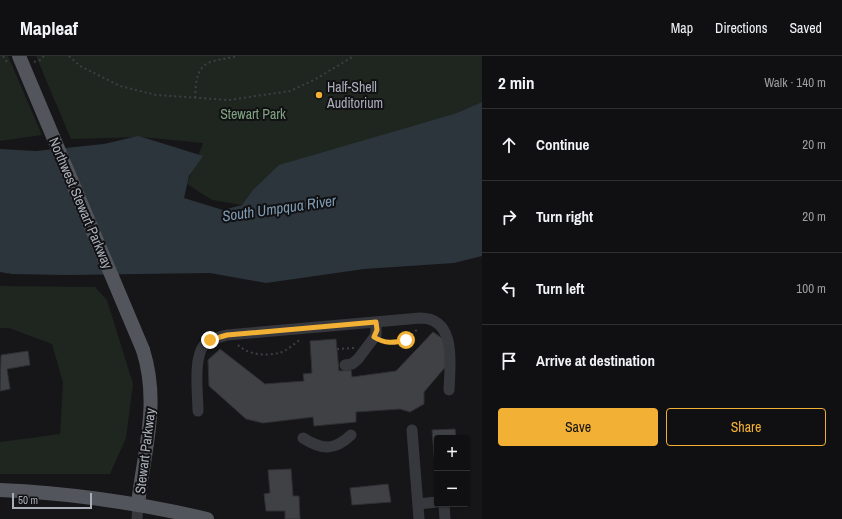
<!DOCTYPE html>
<meta charset="utf-8">
<style>
:root{--surface:#101012;--page:#1e1e20;--text:#f1f3f6;--muted:#9c9d9f;--line:#303032;--accent:#f2b134}
body{margin:0;font-family:"Archivo Narrow",sans-serif;background:var(--page);color:var(--text)}
.controls{position:absolute;right:12px;bottom:12px;display:grid;overflow:hidden;border-radius:4px;box-shadow:0 1px 3px #0004}
.controls button{width:36px;height:36px;display:grid;place-items:center;padding:0;border:0;border-bottom:1px solid var(--line);background:var(--surface);color:var(--text);font:20px sans-serif}
.scale{position:absolute;left:12px;bottom:10px;width:80px;box-sizing:border-box;padding-left:4px;border:2px solid #a8adb8;border-top:0;font-size:11px;line-height:14px;white-space:nowrap;color:#a8adb8;-webkit-text-stroke:3px #111113;paint-order:stroke}
.stop{position:absolute;width:12px;height:12px;margin:-9px;border:3px solid #f2b134;border-radius:50%;background:#fff}
.stop.end{background:#f2b134;border-color:#fff;box-shadow:0 1px 4px #0008}
.list{margin:0;padding:0;list-style:none}
h2{display:flex;justify-content:space-between;align-items:center;height:52px;margin:0;padding:0 16px;font-size:17px}
h2 small{font-size:13px;font-weight:400;color:var(--muted)}
.list li{display:grid;grid-template-columns:26px 1fr auto;gap:12px;align-items:center;box-sizing:border-box;height:72px;padding:0 16px;border-top:1px solid var(--line)}
.list b{display:block;font-size:15px;white-space:nowrap}
.list em{font-size:13px;font-style:normal;color:var(--muted)}
.actions{display:flex;gap:8px;padding:12px 16px}
.actions a{flex:1;padding:9px 0;border:1px solid var(--accent);border-radius:4px;text-align:center;font-size:14px;color:var(--accent)}
.actions .main{background:var(--accent);color:#111}
.icon{flex:none;width:22px;height:22px;fill:none;stroke:currentColor;stroke-width:2;stroke-linecap:round;stroke-linejoin:round}
.map{position:relative;flex:none;width:482px;height:463px;overflow:hidden}
header{display:flex;align-items:center;gap:24px;box-sizing:border-box;height:56px;padding:0 20px;background:var(--surface);border-bottom:1px solid var(--line)}
header strong{font-size:19px}
nav{display:flex;gap:22px;margin-inline-start:auto;font-size:14px}
main{display:flex}
aside{flex:1;background:var(--surface)}
.map>svg:first-child{display:block}
</style>
<header>
<strong>Mapleaf</strong>
<nav><a>Map</a><a>Directions</a><a>Saved</a></nav>
</header>
<main>
<div class="map">
<svg width="482" height="463" viewBox="0 0 482 463">
<rect width="100%" height="100%" fill="#161618"/>
<path fill="#1e261f" d="M 0,0 L 8,0 L 42,79 L 0,85 Z
M 36,0 L 482,0 L 482,46 L 242,149 L 212,144 L 187,128 L 203,87 L 142,81 L 71,83 Z
M 0,230 L 95,231 L 107,244 L 133,328 L 126,382 L 110,418 L 0,418 L 0,386 L 60,378 L 63,327 L 52,288 L 9,272 L 0,272 Z"/>
<path fill="#2c353c" d="M 482,46 L 482,200 L 454,207 L 364,213 L 266,227 L 210,217 L 67,219 L 12,218 L 0,216 L 0,93 L 36,95 L 104,88 L 138,80 L 142,81 L 203,100 L 189,120 L 184,142 L 223,154 L 242,149 L 253,134 L 279,109 L 454,58 Z"/>
<path fill="#404145" stroke="#303034" d="M 433,276 L 446,285 L 447,309 L 424,336 L 424,348 L 410,356 L 400,353 L 356,356 L 356,366 L 314,370 L 313,361 L 263,367 L 246,363 L 209,330 L 208,304 L 220,293 L 265,328 L 304,325 L 303,318 L 312,317 L 310,285 L 336,283 L 339,315 L 351,314 L 352,321 L 396,315 Z
M 28,295 L 30,309 L 7,313 L 10,333 L 0,335 L 1,299 Z
M 455,373 L 456,382 L 437,382 L 437,410 L 435,410 L 432,374 Z
M 291,413 L 293,440 L 299,440 L 300,463 L 285,463 L 285,455 L 266,455 L 264,438 L 270,437 L 268,414 Z
M 388,428 L 391,446 L 352,449 L 350,432 Z"/>
<g fill="none" stroke-linecap="round" stroke-linejoin="round">
<path stroke="#3d3f44" stroke-width="2" stroke-dasharray="2 3" stroke-linecap="butt" d="M 3,0 L 7,6 L 9,7
M 69,0 L 80,10 L 120,30 L 156,39 L 229,44 L 290,35 L 314,24 L 354,0
M 34,6 L 40,4 L 44,0
M 195,42 C 196,26 196,9 214,5 C 222,3 229,2 237,0
M 384,286 C 399,289 409,284 418,272
M 238,289 C 248,299 266,300 279,297 C 287,295 294,288 301,283
M 337,293 L 354,292"/>
<path stroke="#37383d" stroke-width="11" d="M 345,309 L 352,308 L 358,303 L 376,279 L 376,266
M 198,355 C 198,339 193,302 204,289 C 210,283 219,281 227,279 L 420,262 C 457,262 450,308 449,334
M 412,374 L 419,463
M 303,382 C 322,394 334,395 351,379
M 418,448 L 437,446
M 444,448 L 445,463
M 137,463 L 138,448"/>
<path stroke="#53555c" stroke-width="14" d="M 0,434 C 70,437 139,447 207,463
M 138,448 C 144,394 160,348 143,294"/>
<path stroke="#53555c" stroke-width="14" d="M 19,0 L 143,294"/>
</g>
<g fill="none" stroke-linecap="round" stroke-linejoin="round">
<path stroke="#f2b134" stroke-width="5" d="M 210,284 L 227,279 L 376,266 L 377,274 L 374,281 C 385,288 394,287 406,284"/>
</g>
<circle fill="#f2b134" stroke="#111113" stroke-width="1.5" cx="319" cy="39" r="4"/>
<g text-anchor="middle" dominant-baseline="central" stroke-width="4" stroke-linejoin="round" paint-order="stroke">
<g font-size="14" fill="#a8adb8" stroke="#111113" text-anchor="start">
<text x="327" y="31">Half-Shell<tspan x="327" dy="16">Auditorium</tspan></text>
</g>
<g font-size="14" fill="#7fa381" stroke="#111113">
<text x="253" y="58">Stewart Park</text>
</g>
<g font-size="14" fill="#a8adb8" stroke="#111113">
<text transform="translate(81 147) rotate(67)">Northwest Stewart Parkway</text>
<text transform="translate(145 395) rotate(-83)">Stewart Parkway</text>
</g>
<g font-size="15" font-style="italic" fill="#7f9bb3" stroke="#111113">
<text transform="translate(279 152) rotate(-8)">South Umpqua River</text>
</g>
</g>
</svg>
<div class="controls">
<button>+</button>
<button>−</button>
</div>
<div class="scale">50 m</div>
<div class="stop" style="left:406px;top:284px"></div>
<div class="stop end" style="left:210px;top:284px"></div>
</div>
<aside>
<h2>2 min<small>Walk · 140 m</small></h2>
<ul class="list">
<li><svg class="icon" aria-label="ahead" viewBox="0 0 24 24"><path d="M12 20V5M6 11l6-6 6 6"/></svg><div><b>Continue</b></div><em>20 m</em></li>
<li><svg class="icon" aria-label="right" viewBox="0 0 24 24"><path d="M7 20v-9h11M14 6l5 5-5 5"/></svg><div><b>Turn right</b></div><em>20 m</em></li>
<li><svg class="icon" aria-label="left" viewBox="0 0 24 24"><path d="M17 20v-9H6M10 6l-5 5 5 5"/></svg><div><b>Turn left</b></div><em>100 m</em></li>
<li><svg class="icon" aria-label="arrive" viewBox="0 0 24 24"><path d="M6 21V4h12l-3 4 3 4H6"/></svg><div><b>Arrive at destination</b></div></li>
</ul>
<div class="actions"><a class="main">Save</a><a>Share</a></div>
</aside>
</main>
